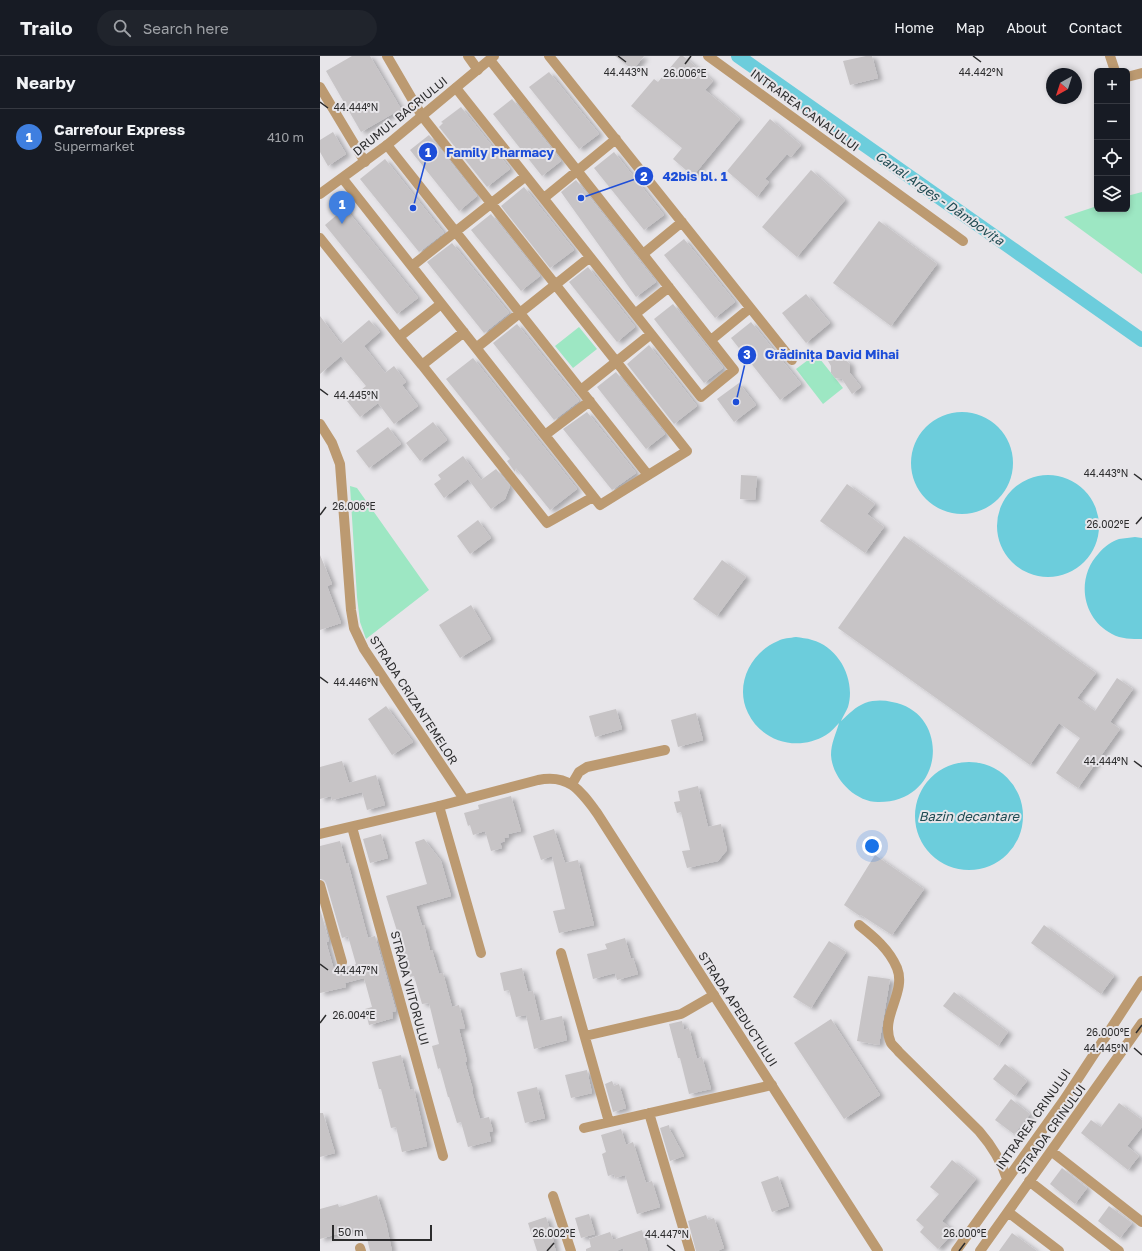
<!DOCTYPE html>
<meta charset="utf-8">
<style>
:root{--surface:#171b24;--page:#20242c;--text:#f1f3f6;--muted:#9ea1a6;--line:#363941;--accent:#9b5926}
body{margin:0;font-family:"Golos Text",sans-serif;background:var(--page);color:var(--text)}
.controls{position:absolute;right:12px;top:12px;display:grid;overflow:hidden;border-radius:6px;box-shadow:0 2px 6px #0003}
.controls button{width:36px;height:36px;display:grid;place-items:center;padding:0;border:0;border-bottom:1px solid var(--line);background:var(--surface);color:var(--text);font:20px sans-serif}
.compass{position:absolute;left:726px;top:12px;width:36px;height:36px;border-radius:50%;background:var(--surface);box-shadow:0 2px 6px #0003;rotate:219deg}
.scale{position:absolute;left:12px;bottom:10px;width:100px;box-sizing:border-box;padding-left:4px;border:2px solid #2c2c2d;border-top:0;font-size:11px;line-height:14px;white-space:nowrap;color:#2c2c2d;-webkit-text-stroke:3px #e7e5e9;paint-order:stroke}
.you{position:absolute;left:552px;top:790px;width:14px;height:14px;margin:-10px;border:3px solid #fff;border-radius:50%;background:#1a73e8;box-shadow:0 0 0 6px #1a73e833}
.badge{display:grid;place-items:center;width:26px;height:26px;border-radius:50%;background:var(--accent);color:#fff;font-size:13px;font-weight:700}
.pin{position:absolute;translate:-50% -33px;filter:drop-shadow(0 1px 2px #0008)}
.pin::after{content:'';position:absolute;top:21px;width:14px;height:12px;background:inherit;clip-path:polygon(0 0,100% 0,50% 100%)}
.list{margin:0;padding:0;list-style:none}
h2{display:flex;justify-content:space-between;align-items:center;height:52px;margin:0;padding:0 16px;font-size:17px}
h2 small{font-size:13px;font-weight:400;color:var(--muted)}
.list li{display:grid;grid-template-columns:26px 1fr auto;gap:12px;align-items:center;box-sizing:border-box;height:56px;padding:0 16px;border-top:1px solid var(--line)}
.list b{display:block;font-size:15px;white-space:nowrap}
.list p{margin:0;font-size:13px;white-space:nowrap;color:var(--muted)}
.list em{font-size:13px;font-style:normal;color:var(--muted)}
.icon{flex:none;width:22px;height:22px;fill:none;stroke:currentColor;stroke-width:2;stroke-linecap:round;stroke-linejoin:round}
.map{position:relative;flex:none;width:822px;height:1195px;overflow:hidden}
header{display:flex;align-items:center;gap:24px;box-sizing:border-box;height:56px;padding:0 20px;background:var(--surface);border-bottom:1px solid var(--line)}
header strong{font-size:19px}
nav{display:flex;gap:22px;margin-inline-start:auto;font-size:14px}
.search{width:280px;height:36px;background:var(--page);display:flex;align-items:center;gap:10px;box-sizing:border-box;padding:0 14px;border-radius:22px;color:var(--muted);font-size:15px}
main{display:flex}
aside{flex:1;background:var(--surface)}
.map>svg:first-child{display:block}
</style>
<header>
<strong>Trailo</strong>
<div class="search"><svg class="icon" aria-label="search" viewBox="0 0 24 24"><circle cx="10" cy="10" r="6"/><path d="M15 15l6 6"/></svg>Search here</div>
<nav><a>Home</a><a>Map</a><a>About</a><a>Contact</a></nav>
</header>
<main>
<aside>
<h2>Nearby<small></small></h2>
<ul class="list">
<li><span class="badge" style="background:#3f7fe0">1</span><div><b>Carrefour Express</b><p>Supermarket</p></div><em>410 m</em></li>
</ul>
</aside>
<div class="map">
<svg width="822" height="1195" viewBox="0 0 822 1195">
<defs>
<filter id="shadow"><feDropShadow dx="4.5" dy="2.5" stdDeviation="2" flood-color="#0004"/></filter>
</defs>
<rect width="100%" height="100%" fill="#e7e5e9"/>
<path fill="#9de7c3" d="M 822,136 L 822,218 L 744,161 L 777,150 L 777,153 L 807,153 L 807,140 Z
M 259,271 L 277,293 L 253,312 L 235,290 Z
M 496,298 L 523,332 L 503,348 L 476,313 Z
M 30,430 L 37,432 L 109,534 L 46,583 L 40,566 L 37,541 Z"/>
<path fill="#6ccddc" d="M591 407a51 51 0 1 1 102 0a51 51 0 1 1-102 0Z
M677 470a51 51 0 1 1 102 0a51 51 0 1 1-102 0Z
M 815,481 L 822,482 L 822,583 C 812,583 801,583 792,578 C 761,562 756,521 779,497 C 784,491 792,485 799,483 C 804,482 810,482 815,481 Z
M 476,581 C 481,582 487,582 492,584 C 519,591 536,624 528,651 C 526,656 523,660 521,665 C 529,658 535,651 545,647 C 554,644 563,644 572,646 C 631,656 626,747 558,746 C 535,746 512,722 511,699 C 511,687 516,678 519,667 C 515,671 511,676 506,679 C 478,696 442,686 428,657 C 414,629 431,596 458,585 C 463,582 470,582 476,581 Z
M595 760a54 54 0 1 1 108 0a54 54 0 1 1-108 0Z"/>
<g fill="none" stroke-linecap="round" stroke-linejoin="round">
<path stroke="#6ccddc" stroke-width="14" d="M 418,0 L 822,284"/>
</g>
<path fill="#c7c4c6" filter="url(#shadow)" d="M 32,0 L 50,0 L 81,53 L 41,76 L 6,15 Z
M 295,0 L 324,0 L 313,14 Z
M 360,0 L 363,0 L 393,25 L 385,34 L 420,63 L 373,120 L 353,103 L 362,92 L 311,50 L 334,23 L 338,26 Z
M 546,0 L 552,0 L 558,22 L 530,29 L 523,5 Z
M 229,16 L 279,78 L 259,93 L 209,31 Z
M 192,43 L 241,105 L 222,120 L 173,58 Z
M 141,51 L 190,113 L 167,131 L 119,71 L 123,67 L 121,66 Z
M 450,63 L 481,89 L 471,101 L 467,98 L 445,123 L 449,126 L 437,141 L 407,115 Z
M 13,76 L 26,98 L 8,110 L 0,96 L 0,84 Z
M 109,79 L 157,140 L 139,155 L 90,94 Z
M 294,96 L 344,159 L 324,174 L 274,112 Z
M 65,103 L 124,177 L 99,196 L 40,123 Z
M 491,114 L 525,144 L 477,201 L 442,171 Z
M 256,124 L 336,226 L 316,241 L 241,136 Z
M 204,131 L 254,194 L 230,212 L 181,150 Z
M 25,152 L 98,242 L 77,258 L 5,169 Z
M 171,158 L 220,220 L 201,235 L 151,174 Z
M 559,165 L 617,208 L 571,270 L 513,227 Z
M 364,183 L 415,246 L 395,262 L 344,199 Z
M 132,187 L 189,257 L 164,277 L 107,206 Z
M 268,211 L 315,271 L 297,286 L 249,226 Z
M 486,238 L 510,267 L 486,287 L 462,257 Z
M 353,248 L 403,312 L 384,327 L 334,263 Z
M 0,260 L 21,288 L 49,264 L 60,276 L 44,290 L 65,317 L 74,310 L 86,326 L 82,329 L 98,350 L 74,368 L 58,347 L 40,361 L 27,345 L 46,330 L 21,300 L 0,318 Z
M 431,266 L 481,328 L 460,344 L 411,282 Z
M 197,268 L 259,345 L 234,364 L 173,287 Z
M 329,289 L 377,350 L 354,368 L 307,308 Z
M 517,298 L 521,303 L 525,304 L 530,308 L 530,317 L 541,331 L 532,338 L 522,323 L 515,322 L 511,317 L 511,310 L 508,305 Z
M 153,302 L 257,433 L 230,454 L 196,412 L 195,416 L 187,405 L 190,403 L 126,323 Z
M 296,316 L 345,378 L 326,393 L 277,331 Z
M 419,327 L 436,349 L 414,366 L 397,343 Z
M 267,356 L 316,417 L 292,434 L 243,373 Z
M 113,366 L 127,384 L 100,405 L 86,387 Z
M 68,371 L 81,388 L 49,412 L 36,395 Z
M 143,400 L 161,424 L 176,413 L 190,430 L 185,443 L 171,453 L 148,423 L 124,442 L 114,428 L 121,423 L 118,419 Z
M 421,419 L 437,420 L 435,444 L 420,443 Z
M 527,428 L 555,448 L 547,458 L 564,471 L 545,497 L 500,465 Z
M 158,464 L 171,482 L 150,498 L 137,480 Z
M 584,480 L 776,617 L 757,642 L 775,655 L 797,622 L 813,633 L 790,666 L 800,673 L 758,732 L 736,717 L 760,682 L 739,667 L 710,709 L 518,572 Z
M 0,499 L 12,528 L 7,530 L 21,567 L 0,574 Z
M 402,504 L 426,521 L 397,560 L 373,543 Z
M 151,549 L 171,583 L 140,602 L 119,569 Z
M 66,650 L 93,686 L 72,699 L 48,663 Z
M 296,653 L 302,673 L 275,681 L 269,660 Z
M 376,657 L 383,684 L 358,691 L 351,664 Z
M 22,705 L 29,727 L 56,719 L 65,749 L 47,754 L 42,736 L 12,744 L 11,740 L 0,743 L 0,711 Z
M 378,730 L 388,771 L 401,768 L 407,794 L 398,805 L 367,812 L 362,795 L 370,794 L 361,756 L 357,757 L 354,746 L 360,745 L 358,735 Z
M 191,740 L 201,775 L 188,778 L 189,781 L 184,782 L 185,785 L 180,787 L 182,792 L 171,795 L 165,775 L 153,779 L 150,769 L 148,770 L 144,757 L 159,753 L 158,749 Z
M 234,773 L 245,807 L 258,804 L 274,869 L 239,877 L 233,855 L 245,853 L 232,800 L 221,804 L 213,780 Z
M 61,778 L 68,802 L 50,807 L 43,783 Z
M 104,783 L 121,805 L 131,840 L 96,850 L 102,870 L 104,869 L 110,894 L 112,894 L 119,918 L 123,917 L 132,951 L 139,949 L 145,972 L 139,973 L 147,1005 L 145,1006 L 153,1034 L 152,1035 L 160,1063 L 169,1061 L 173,1075 L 169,1076 L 171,1085 L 148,1091 L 141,1066 L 137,1067 L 129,1041 L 128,1041 L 120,1012 L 118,1013 L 112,990 L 119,988 L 109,947 L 102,948 L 94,920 L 90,921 L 83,895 L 79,896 L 74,876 L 77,875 L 66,840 L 107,828 L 95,786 Z
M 20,785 L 26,807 L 28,807 L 48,882 L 55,880 L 76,955 L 72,956 L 73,962 L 49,969 L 45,953 L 52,951 L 44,922 L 25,927 L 26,931 L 0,937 L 0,853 L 9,885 L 6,886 L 14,914 L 36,908 L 28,880 L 22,882 L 6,827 L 4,824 L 0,823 L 0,790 Z
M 555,799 L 604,833 L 572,879 L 541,859 L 540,860 L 524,849 Z
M 724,869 L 794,920 L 781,938 L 711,887 Z
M 305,882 L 311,903 L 313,902 L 318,918 L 297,924 L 295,917 L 273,923 L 267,898 L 287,893 L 285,888 Z
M 509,885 L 526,896 L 491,952 L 473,941 Z
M 202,912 L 208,936 L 213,935 L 220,965 L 242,960 L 247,984 L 214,993 L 206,959 L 196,961 L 189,934 L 184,935 L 180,917 Z
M 548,920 L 570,923 L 559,989 L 537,985 Z
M 634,936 L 688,976 L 678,990 L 623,950 Z
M 511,963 L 560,1039 L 524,1063 L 474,987 Z
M 362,965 L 364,974 L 369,972 L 377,1003 L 382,1001 L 391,1033 L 369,1038 L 360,1002 L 358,1002 L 349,968 Z
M 81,999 L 90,1034 L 94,1033 L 107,1090 L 82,1096 L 76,1071 L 71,1072 L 61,1033 L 59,1033 L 52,1006 Z
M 685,1008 L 707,1025 L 695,1040 L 673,1023 Z
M 267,1014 L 272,1037 L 251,1042 L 245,1019 Z
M 292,1025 L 294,1030 L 299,1028 L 306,1052 L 293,1056 L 285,1028 Z
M 217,1031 L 225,1062 L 205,1067 L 197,1036 Z
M 691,1043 L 710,1058 L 694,1078 L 675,1064 Z
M 799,1047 L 822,1064 L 822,1071 L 807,1090 L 819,1100 L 808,1114 L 761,1077 L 771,1064 L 781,1071 Z
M 0,1057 L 3,1057 L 15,1097 L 0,1101 Z
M 349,1069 L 350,1074 L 364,1100 L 350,1105 L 340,1072 Z
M 301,1073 L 306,1089 L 313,1086 L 326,1127 L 332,1125 L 340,1151 L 317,1158 L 305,1119 L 295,1122 L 294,1118 L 288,1120 L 282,1098 L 286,1096 L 281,1079 Z
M 632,1104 L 656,1123 L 622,1165 L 634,1176 L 618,1193 L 600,1176 L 604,1171 L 596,1164 L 619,1138 L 610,1131 Z
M 742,1112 L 767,1132 L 755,1148 L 730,1128 Z
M 458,1120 L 469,1150 L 452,1156 L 441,1126 Z
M 57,1139 L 66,1167 L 72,1195 L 50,1195 L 45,1174 L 40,1175 L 38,1172 L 0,1183 L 0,1153 L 18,1148 L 19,1151 Z
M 789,1150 L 812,1167 L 800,1182 L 778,1165 Z
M 269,1158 L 275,1178 L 261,1182 L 255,1162 Z
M 386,1159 L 388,1164 L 394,1162 L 404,1192 L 397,1195 L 376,1195 L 368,1165 Z
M 226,1161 L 234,1185 L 233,1186 L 236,1195 L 217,1195 L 208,1167 Z
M 322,1174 L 328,1195 L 304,1195 L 303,1192 L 296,1195 L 266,1195 L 266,1193 L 271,1191 L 269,1183 L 290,1176 L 293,1184 Z
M 692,1177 L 717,1195 L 679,1195 Z"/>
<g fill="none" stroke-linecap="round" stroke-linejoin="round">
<path stroke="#bc9a71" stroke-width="10" d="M 148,0 L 158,14
M 229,0 L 472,304
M 388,0 L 643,185
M 790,0 L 795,15
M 807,21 L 822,17
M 0,31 L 45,106
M 136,32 L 381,341 L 414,314 L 170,4
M 67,89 L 328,419
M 23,123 L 280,449 L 367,395 L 102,60 L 67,0
M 224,142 L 296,83
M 0,182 L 79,281 L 121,248
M 323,198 L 362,166
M 92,210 L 206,120
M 315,258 L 349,231
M 144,276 L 102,309 L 227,467 L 273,441
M 79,281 L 102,309
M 391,284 L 430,252
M 156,292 L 270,201
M 261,334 L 331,278
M 225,379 L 270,345
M 252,728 L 259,716 L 267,711 L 345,694
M 119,750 L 161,897
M 32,771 L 123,1100
M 0,829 L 22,906
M 539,869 C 554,881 569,893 577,912 C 587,937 559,961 571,987 C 573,990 577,993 579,996 L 659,1075 C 672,1090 681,1104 687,1123
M 241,897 L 289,1066
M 265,980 L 361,958 L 375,950 L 394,939
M 329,1057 L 370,1195
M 264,1072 L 452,1029
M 731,1095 L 822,1166
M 709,1125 L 799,1195
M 233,1140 L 251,1195
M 688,1156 L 739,1195
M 40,1192 L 41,1195
M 636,1195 L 744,1044 L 822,925
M 660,1195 L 822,967"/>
<path stroke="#bc9a71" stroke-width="10" d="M 0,138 L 67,89 L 174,0
M 0,368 L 12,387 L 20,408 L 31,554 L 34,572 L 44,593 L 144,743
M 0,778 L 119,750 L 218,724 C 249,718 260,734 277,757 L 558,1195"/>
</g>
<path fill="none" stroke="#2c2c2d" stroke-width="1.5" d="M 298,0 L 306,6M 653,0 L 661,6M 365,8 L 371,0M 0,46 L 8,52M 0,333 L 8,339M 814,418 L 822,424M 0,459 L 6,451M 816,468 L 822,461M 0,621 L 8,627M 814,705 L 822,711M 0,908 L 8,914M 0,967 L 6,959M 816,977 L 822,969M 814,992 L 822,999M 347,1189 L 355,1195M 227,1195 L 234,1187M 639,1195 L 645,1187"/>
<g text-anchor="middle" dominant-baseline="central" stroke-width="4" stroke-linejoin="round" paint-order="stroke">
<g font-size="12" fill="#2c2c2d" stroke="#e7e5e9">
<text transform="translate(485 54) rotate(36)">INTRAREA CANALULUI</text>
<text transform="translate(80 60) rotate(-39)">DRUMUL BACRIULUI</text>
<text transform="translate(94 644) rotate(57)">STRADA CRIZANTEMELOR</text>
<text transform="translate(90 932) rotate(75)">STRADA VIITORULUI</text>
<text transform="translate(418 953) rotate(57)">STRADA APEDUCTULUI</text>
<text transform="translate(713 1063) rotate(-55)">INTRAREA CRINULUI</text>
<text transform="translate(731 1073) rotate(-54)">STRADA CRINULUI</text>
</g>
<g font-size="13" font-style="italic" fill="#1f4b52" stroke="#e7e5e9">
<text transform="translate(620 142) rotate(35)">Canal Argeș - Dâmbovița</text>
<text x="649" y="760">Bazin decantare</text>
</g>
</g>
<g font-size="10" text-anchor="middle" fill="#2c2c2d" stroke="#e7e5e9" stroke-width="4" stroke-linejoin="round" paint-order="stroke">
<text x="306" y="20">44.443°N</text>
<text x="661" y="20">44.442°N</text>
<text x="365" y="21">26.006°E</text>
<text x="36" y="55">44.444°N</text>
<text x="36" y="343">44.445°N</text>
<text x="786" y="421">44.443°N</text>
<text x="34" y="454">26.006°E</text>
<text x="788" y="472">26.002°E</text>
<text x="36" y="630">44.446°N</text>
<text x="786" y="709">44.444°N</text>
<text x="36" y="918">44.447°N</text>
<text x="34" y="963">26.004°E</text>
<text x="788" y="980">26.000°E</text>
<text x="786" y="996">44.445°N</text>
<text x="234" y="1181">26.002°E</text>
<text x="645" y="1181">26.000°E</text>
<text x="347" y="1182">44.447°N</text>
</g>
<path fill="none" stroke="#1d4ed8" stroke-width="1.5" d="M93 152L108 96M261 142L324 120M416 346L427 299"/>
<g fill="#1d4ed8" stroke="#e7e5e9" stroke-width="1.5">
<circle cx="93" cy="152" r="4"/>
<circle cx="261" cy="142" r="4"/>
<circle cx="416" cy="346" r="4"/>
<circle cx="108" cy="96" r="10"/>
<circle cx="324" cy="120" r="10"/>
<circle cx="427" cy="299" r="10"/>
</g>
<g font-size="12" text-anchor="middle" font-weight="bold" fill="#fff">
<text x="108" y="101">1</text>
<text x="324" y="125">2</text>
<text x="427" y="303">3</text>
</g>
<g font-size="13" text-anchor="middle" font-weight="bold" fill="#1d4ed8" stroke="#e7e5e9" stroke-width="4" stroke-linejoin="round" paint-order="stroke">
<text x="180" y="101">Family Pharmacy</text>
<text x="375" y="125">42bis bl. 1</text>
<text x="512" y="303">Grădinița David Mihai</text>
</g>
</svg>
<div class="controls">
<button>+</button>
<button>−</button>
<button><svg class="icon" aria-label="locate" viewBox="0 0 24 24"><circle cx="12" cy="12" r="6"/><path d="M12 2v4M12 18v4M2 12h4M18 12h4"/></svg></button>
<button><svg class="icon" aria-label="layers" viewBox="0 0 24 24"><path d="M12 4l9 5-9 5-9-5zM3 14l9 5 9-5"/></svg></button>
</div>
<svg class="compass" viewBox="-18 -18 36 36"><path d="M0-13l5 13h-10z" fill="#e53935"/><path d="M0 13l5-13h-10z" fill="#9ea1a6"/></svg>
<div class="scale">50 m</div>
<div class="you"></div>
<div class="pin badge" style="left:22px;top:168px;background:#3f7fe0">1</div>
</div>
</main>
